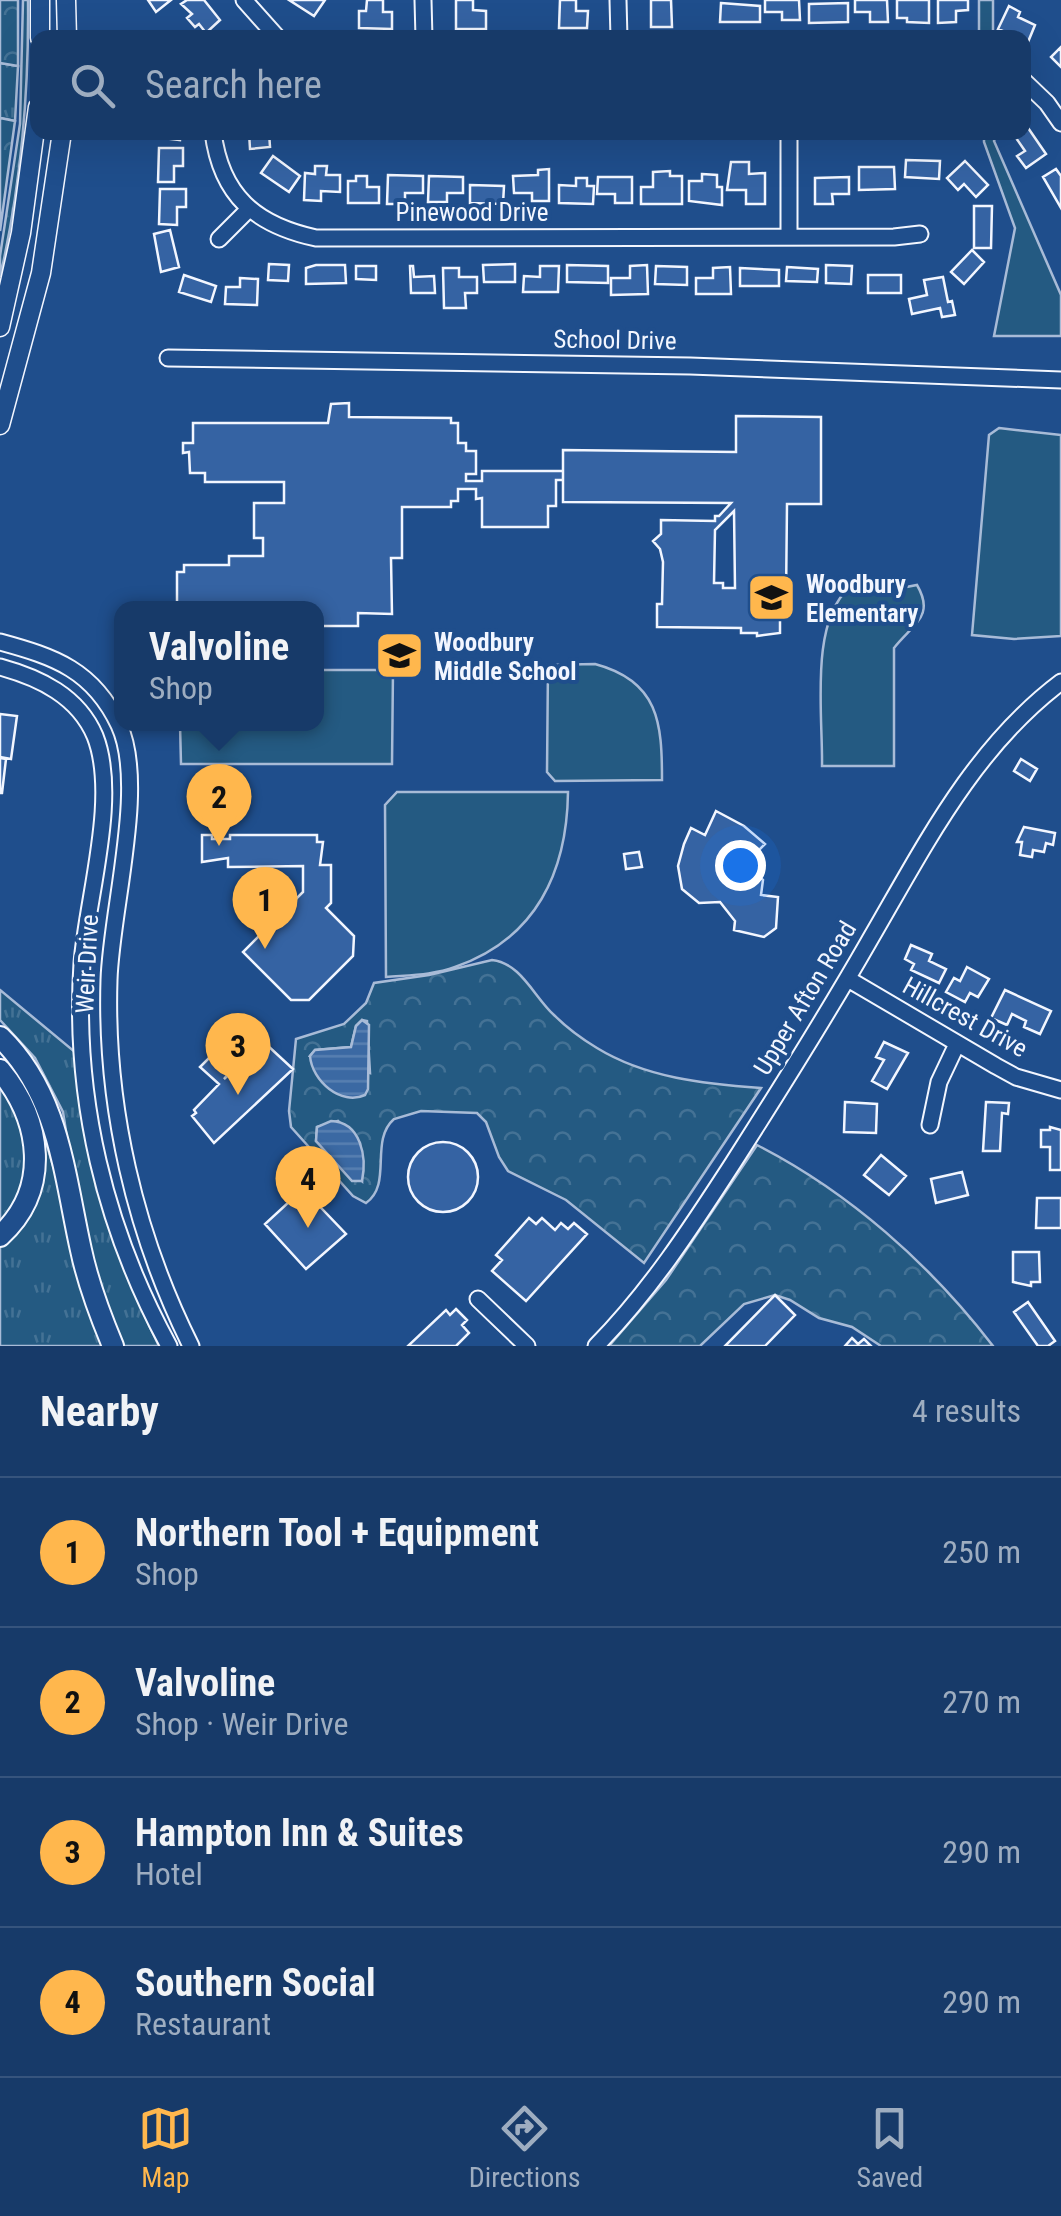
<!DOCTYPE html>
<meta charset="utf-8">
<style>
:root{--surface:#173a69;--page:#244571;--text:#f1f3f6;--muted:#9eadc0;--line:#36547d;--accent:#ffb74d}
body{margin:0;font-family:"Roboto Condensed",sans-serif;background:var(--page);color:var(--text)}
.you{position:absolute;left:740px;top:865px;width:35px;height:35px;margin:-25px;border:8px solid #fff;border-radius:50%;background:#1a73e8;box-shadow:0 0 0 15px #1a73e833}
.badge{display:grid;place-items:center;width:65px;height:65px;border-radius:50%;background:var(--accent);color:#111;font-size:32px;font-weight:700}
.pin{position:absolute;translate:-50% -82px;filter:drop-shadow(0 2px 5px #0008)}
.pin::after{content:'';position:absolute;top:52px;width:35px;height:30px;background:inherit;clip-path:polygon(0 0,100% 0,50% 100%)}
.popup{position:absolute;left:114px;top:601px;width:210px;height:130px;box-sizing:border-box;display:grid;place-content:center;border-radius:20px;background:var(--surface);filter:drop-shadow(0 2px 8px #0005);font-size:32px;white-space:nowrap;color:var(--muted)}
.popup b{font-size:38px;color:var(--text)}
.popup::after{content:'';position:absolute;left:50%;top:100%;margin-left:-20px;border:20px solid transparent;border-top-color:var(--surface)}
.list{margin:0;padding:0;list-style:none}
h2{display:flex;justify-content:space-between;align-items:center;height:130px;margin:0;padding:0 40px;font-size:42px}
h2 small{font-size:32px;font-weight:400;color:var(--muted)}
.list li{display:grid;grid-template-columns:65px 1fr auto;gap:30px;align-items:center;box-sizing:border-box;height:150px;padding:0 40px;border-top:2px solid var(--line)}
.list b{display:block;font-size:38px;white-space:nowrap}
.list p{margin:0;font-size:32px;white-space:nowrap;color:var(--muted)}
.list em{font-size:32px;font-style:normal;color:var(--muted)}
.icon{flex:none;width:55px;height:55px;fill:none;stroke:currentColor;stroke-width:2;stroke-linecap:round;stroke-linejoin:round}
.map{position:relative;flex:none;width:1061px;height:1346px;overflow:hidden}
.search{position:absolute;background:var(--surface);box-shadow:0 10px 40px #0002;left:30px;right:30px;top:30px;height:110px;display:flex;align-items:center;gap:25px;box-sizing:border-box;padding:0 35px;border-radius:20px;color:var(--muted);font-size:38px}
.sheet{height:730px;background:var(--surface)}
nav{display:flex;justify-content:space-around;align-items:center;box-sizing:border-box;height:140px;border-top:2px solid var(--line);background:var(--surface);font-size:28px;color:var(--muted)}
nav a{display:grid;justify-items:center;gap:5px}
nav .on{color:var(--accent)}
.map>svg:first-child{display:block}
</style>
<div class="map">
<svg width="1061" height="1346" viewBox="0 0 1061 1346">
<defs>
<pattern id="grass-tufts" width="24" height="20" patternUnits="userSpaceOnUse" patternTransform="scale(2.5)"><rect width="24" height="20" fill="#245a82"/><path d="M3 7l-1-3M5 7V3M7 7l1-3M15 17l-1-3M17 17v-4M19 17l1-3" fill="none" stroke="#447295"/></pattern>
<pattern id="forest-crowns" width="20" height="18" patternUnits="userSpaceOnUse" patternTransform="scale(2.5)"><rect width="20" height="18" fill="#245a82"/><path d="M2 6a3 3 0 1 1 6 0M12 15a3 3 0 1 1 6 0" fill="none" stroke="#447295"/></pattern>
<pattern id="water-rules" width="6" height="5" patternUnits="userSpaceOnUse" patternTransform="scale(2.5)"><rect width="6" height="5" fill="#3b69a3"/><path d="M0 2.5h6" fill="none" stroke="#587fb1"/></pattern>
</defs>
<rect width="100%" height="100%" fill="#1f4e8c"/>
<path fill="url(#grass-tufts)" stroke="#a8bbd7" stroke-width="2.5" d="M 23,0 L 28,0 C 29,93 21,186 0,277 L 0,256 L 20,124 Z
M 0,63 L 18,66 L 15,121 L 0,118 Z
M 0,990 L 75,1052 C 83,1157 113,1252 159,1346 L 120,1346 L 103,1304 L 76,1195 L 63,1112 L 35,1058 L 0,1020 Z
M 0,1082 C 20,1113 35,1154 22,1190 C 17,1202 7,1214 0,1225 Z
M 38,1116 L 42,1129 L 107,1346 L 0,1346 L 0,1246 L 12,1236 L 45,1155 Z"/>
<path fill="url(#forest-crowns)" stroke="#a8bbd7" stroke-width="2.5" fill-rule="evenodd" d="M 0,0 L 18,0 L 18,66 L 0,63 Z
M 0,118 L 15,121 L 0,231 Z
M 492,960 C 521,963 534,997 554,1015 C 566,1027 582,1039 597,1048 C 646,1078 705,1084 761,1088 L 644,1263 L 566,1200 L 508,1171 L 499,1157 L 486,1122 L 477,1113 L 421,1111 L 394,1119 C 369,1141 393,1184 366,1203 L 353,1196 L 291,1127 L 289,1111 L 296,1039 L 344,1024 L 366,1003 L 374,983 L 429,975 ZM 362,1020 L 367,1021 L 370,1073 L 310,1056 L 315,1050 L 351,1047 L 356,1026 ZM 338,1121 L 360,1143 L 362,1181 L 316,1141 L 317,1127 Z
M 757,1145 C 849,1192 930,1264 993,1346 L 881,1346 L 852,1327 L 819,1318 L 790,1300 L 775,1295 L 744,1304 L 700,1346 L 609,1346 L 666,1280 Z"/>
<path fill="#245a82" stroke="#a8bbd7" stroke-width="2.5" d="M 979,0 L 993,0 L 993,37 L 979,37 Z
M 984,133 L 997,133 L 994,141 L 1061,295 L 1061,336 L 994,336 L 1015,228 L 984,142 Z
M 999,428 L 1061,435 L 1061,636 L 1014,639 L 972,635 L 989,435 Z
M 917,585 C 935,616 914,623 894,648 L 894,766 L 822,766 C 823,715 809,622 850,587 L 896,589 Z
M 595,664 C 659,681 662,723 662,780 L 555,781 L 547,772 L 548,665 Z
M 317,670 L 393,670 L 392,764 L 181,764 L 180,724 L 316,724 Z
M 397,792 L 568,792 C 567,872 536,939 455,967 C 434,975 409,975 386,977 L 385,805 Z"/>
<path fill="url(#water-rules)" stroke="#a8bbd7" stroke-width="2.5" d="M 362,1020 L 369,1025 L 368,1089 L 365,1095 C 341,1106 312,1081 310,1056 L 315,1050 L 351,1047 L 356,1026 Z
M 331,1121 C 361,1122 367,1157 362,1181 L 352,1181 L 316,1141 L 317,1127 Z"/>
<path fill="#3563a3" stroke="#f2f6ff" stroke-width="2.5" fill-rule="evenodd" d="M 148,0 L 171,0 L 156,12 Z
M 187,0 L 204,0 L 220,20 L 206,33 L 199,24 L 195,27 L 187,18 L 192,14 L 181,4 Z
M 289,0 L 325,0 L 314,16 Z
M 367,0 L 383,0 L 383,12 L 392,12 L 392,29 L 359,28 L 359,11 L 366,11 Z
M 456,0 L 473,0 L 473,10 L 486,11 L 486,29 L 456,29 Z
M 560,0 L 576,0 L 576,11 L 588,11 L 587,28 L 559,28 Z
M 651,0 L 671,0 L 672,27 L 651,27 Z
M 765,0 L 799,0 L 800,20 L 782,20 L 782,12 L 765,12 Z
M 855,0 L 887,0 L 888,22 L 870,22 L 870,12 L 855,12 Z
M 897,0 L 929,0 L 929,23 L 907,22 L 907,18 L 897,18 Z
M 938,0 L 968,0 L 968,10 L 956,11 L 956,22 L 938,23 Z
M 721,3 L 760,6 L 760,22 L 720,22 Z
M 848,3 L 848,22 L 809,23 L 809,4 Z
M 1009,6 L 1020,12 L 1018,17 L 1035,25 L 1028,42 L 998,29 Z
M 1061,47 L 1061,67 L 1051,57 Z
M 1024,122 L 1046,154 L 1026,168 L 1017,156 L 1025,151 L 1012,132 L 1024,132 Z
M 162,132 L 181,132 L 180,140 L 162,138 Z
M 249,132 L 269,132 L 270,147 L 250,149 Z
M 159,148 L 183,148 L 183,166 L 174,166 L 174,182 L 158,182 Z
M 273,156 L 300,176 L 289,192 L 261,173 Z
M 906,160 L 940,161 L 939,179 L 905,177 Z
M 965,161 L 988,185 L 976,197 L 964,184 L 958,190 L 947,178 Z
M 731,162 L 749,162 L 749,174 L 765,173 L 765,204 L 746,204 L 746,190 L 727,190 Z
M 315,166 L 327,166 L 326,175 L 340,175 L 340,192 L 321,191 L 321,201 L 304,200 L 305,173 L 315,174 Z
M 859,167 L 894,167 L 895,189 L 859,190 Z
M 549,169 L 549,201 L 532,201 L 532,193 L 514,193 L 513,176 L 538,175 L 538,170 Z
M 1056,169 L 1061,176 L 1061,208 L 1043,177 Z
M 670,171 L 670,176 L 682,176 L 682,204 L 641,204 L 641,187 L 653,187 L 653,172 Z
M 702,174 L 717,175 L 717,187 L 722,187 L 722,205 L 689,201 L 689,181 L 702,181 Z
M 388,175 L 423,176 L 423,193 L 405,193 L 405,204 L 387,204 Z
M 356,176 L 367,176 L 367,187 L 379,187 L 379,203 L 348,203 L 348,181 L 356,181 Z
M 429,176 L 463,177 L 463,193 L 447,193 L 447,202 L 428,202 Z
M 598,177 L 632,177 L 632,203 L 615,203 L 615,194 L 597,194 Z
M 849,177 L 849,194 L 832,194 L 833,204 L 815,204 L 815,178 Z
M 576,178 L 587,178 L 587,186 L 594,186 L 593,204 L 559,203 L 559,185 L 576,186 Z
M 470,185 L 504,186 L 503,204 L 470,203 Z
M 160,189 L 186,189 L 186,207 L 177,207 L 177,225 L 159,224 Z
M 974,206 L 992,206 L 991,248 L 974,248 Z
M 170,230 L 179,267 L 161,272 L 154,234 Z
M 972,250 L 984,262 L 964,284 L 951,272 Z
M 269,264 L 289,265 L 288,281 L 268,280 Z
M 515,264 L 515,282 L 484,282 L 483,265 Z
M 316,265 L 345,265 L 346,283 L 306,284 L 306,268 Z
M 567,265 L 608,266 L 608,283 L 567,282 Z
M 647,265 L 648,294 L 611,295 L 611,278 L 630,278 L 630,266 Z
M 826,265 L 852,266 L 851,284 L 826,283 Z
M 356,266 L 376,266 L 376,280 L 356,279 Z
M 410,266 L 413,266 L 414,277 L 434,276 L 435,293 L 411,293 Z
M 540,266 L 559,266 L 558,292 L 523,292 L 524,276 L 540,277 Z
M 656,266 L 687,267 L 687,285 L 655,284 Z
M 730,267 L 731,294 L 696,294 L 696,278 L 713,278 L 713,268 Z
M 787,267 L 818,269 L 817,282 L 786,281 Z
M 443,268 L 459,268 L 459,277 L 477,277 L 477,293 L 465,293 L 466,308 L 444,308 Z
M 740,268 L 779,270 L 779,286 L 740,286 Z
M 184,275 L 216,286 L 211,302 L 179,292 Z
M 868,275 L 901,275 L 901,293 L 868,293 Z
M 943,277 L 948,302 L 952,301 L 955,315 L 942,317 L 940,308 L 912,314 L 909,299 L 927,295 L 924,280 Z
M 240,278 L 258,279 L 257,305 L 225,304 L 226,287 L 240,287 Z
M 349,403 L 349,417 L 451,418 L 451,423 L 458,423 L 458,443 L 466,443 L 466,451 L 476,451 L 476,474 L 466,474 L 466,481 L 482,481 L 482,471 L 563,471 L 563,480 L 556,480 L 556,506 L 548,506 L 548,527 L 482,527 L 482,498 L 476,499 L 476,489 L 458,489 L 458,501 L 451,501 L 451,507 L 402,507 L 402,558 L 391,558 L 392,614 L 358,613 L 358,626 L 316,626 L 316,608 L 177,608 L 177,572 L 184,572 L 184,565 L 229,565 L 229,556 L 263,556 L 263,538 L 254,538 L 254,503 L 284,503 L 284,482 L 205,482 L 205,473 L 190,473 L 189,452 L 183,453 L 183,443 L 193,443 L 193,423 L 328,423 L 331,404 Z
M 736,416 L 821,417 L 821,504 L 787,504 L 786,599 L 780,599 L 780,633 L 757,636 L 757,633 L 741,633 L 741,628 L 657,627 L 657,604 L 662,604 L 663,562 L 660,549 L 653,541 L 661,534 L 661,520 L 715,521 L 715,516 L 719,516 L 731,503 L 563,502 L 563,450 L 736,452 ZM 734,511 L 735,588 L 723,588 L 723,583 L 714,583 L 715,530 Z
M 0,714 L 17,716 L 11,759 L 0,757 Z
M 0,758 L 6,759 L 2,793 L 0,793 Z
M 1021,759 L 1037,769 L 1030,781 L 1014,771 Z
M 716,811 L 744,826 L 765,844 L 746,863 L 763,880 L 761,895 L 778,897 L 776,928 L 764,937 L 734,930 L 735,921 L 720,902 L 699,903 L 682,889 L 678,866 L 684,844 L 691,828 L 705,835 Z
M 1024,827 L 1055,833 L 1053,845 L 1046,843 L 1044,852 L 1033,850 L 1032,857 L 1020,855 L 1022,842 L 1017,842 Z
M 202,835 L 212,835 L 212,839 L 230,839 L 230,835 L 317,835 L 317,842 L 323,842 L 320,865 L 331,865 L 331,903 L 326,908 L 354,936 L 353,956 L 309,1000 L 291,1000 L 243,952 L 303,892 L 303,866 L 228,867 L 228,858 L 202,862 Z
M 639,852 L 642,867 L 626,869 L 624,854 Z
M 911,945 L 932,954 L 929,961 L 946,969 L 939,983 L 911,970 L 914,964 L 905,959 Z
M 967,967 L 989,979 L 978,997 L 970,993 L 965,1002 L 946,992 L 954,978 L 960,981 Z
M 1005,990 L 1051,1011 L 1040,1034 L 1024,1027 L 1026,1021 L 1012,1014 L 1007,1025 L 991,1018 Z
M 884,1042 L 908,1053 L 887,1089 L 872,1081 L 884,1060 L 876,1057 Z
M 267,1045 L 293,1069 L 214,1143 L 192,1116 L 196,1113 L 194,1110 L 219,1084 L 200,1067 L 217,1050 L 233,1068 L 224,1079 L 261,1046 L 263,1049 Z
M 845,1102 L 877,1104 L 876,1133 L 844,1132 Z
M 986,1102 L 1009,1103 L 1008,1114 L 1002,1113 L 1000,1151 L 983,1151 Z
M 1050,1127 L 1061,1130 L 1061,1170 L 1050,1170 L 1050,1147 L 1041,1147 L 1041,1130 L 1050,1130 Z
M408 1177a35 35 0 1 1 70 0a35 35 0 1 1-70 0Z
M 881,1155 L 906,1176 L 889,1195 L 864,1175 Z
M 962,1172 L 968,1195 L 936,1203 L 931,1179 Z
M 303,1189 L 346,1234 L 306,1269 L 265,1224 Z
M 1037,1198 L 1061,1198 L 1061,1228 L 1036,1228 Z
M 529,1218 L 536,1224 L 542,1218 L 555,1230 L 561,1223 L 568,1229 L 574,1223 L 587,1234 L 526,1301 L 492,1271 L 502,1260 L 496,1255 Z
M 1013,1252 L 1039,1252 L 1040,1282 L 1031,1282 L 1031,1286 L 1013,1282 Z
M 775,1295 L 795,1315 L 765,1346 L 725,1346 Z
M 1028,1302 L 1055,1341 L 1048,1346 L 1038,1346 L 1014,1312 Z
M 456,1309 L 467,1320 L 462,1325 L 469,1333 L 456,1346 L 408,1346 L 446,1310 L 450,1315 Z
M 852,1338 L 858,1344 L 864,1339 L 871,1346 L 845,1346 Z"/>
<g fill="none" stroke-linecap="round" stroke-linejoin="round">
<defs>
<path id="minor" d="M 244,0 L 278,38
M 423,0 L 424,38
M 618,0 L 619,38
M 1024,81 L 1047,103 L 1061,123
M 213,132 C 221,196 256,225 316,238 L 894,237 L 920,234
M 789,237 L 789,132
M 219,239 L 249,209
M 168,358 L 690,366 L 1061,380
M 0,642 C 55,657 93,670 119,725 C 147,785 111,910 109,980 C 105,1106 135,1234 191,1346
M 0,667 C 40,678 78,696 95,736 C 119,797 87,898 82,963 C 73,1098 105,1229 169,1346
M 848,979 L 996,1066 L 1016,1077 L 1061,1090
M 930,1125 L 939,1082 L 957,1044
M 478,1299 L 527,1346
M 596,1346 C 650,1291 691,1228 733,1163 C 779,1091 825,1018 868,943 C 923,849 972,749 1061,682"/>
<path id="major" d="M 40,0 L 40,38
M 66,0 L 67,38
M 0,327 L 21,233 L 38,107
M 0,425 L 41,273 L 62,132"/>
<path id="highway" d="M 0,1037 C 59,1094 64,1174 81,1250 C 88,1283 100,1315 113,1346
M 0,1070 C 42,1121 51,1189 0,1236"/>
</defs>
<use href="#minor" stroke="#f2f6ff" stroke-width="19"/>
<use href="#major" stroke="#f2f6ff" stroke-width="21"/>
<use href="#highway" stroke="#f2f6ff" stroke-width="24"/>
<use href="#minor" stroke="#1f4e8c" stroke-width="15"/>
<use href="#major" stroke="#1f4e8c" stroke-width="18"/>
<use href="#highway" stroke="#1f4e8c" stroke-width="20"/>
</g>
<defs>
<symbol id="school-square" viewBox="-11 -11 22 22"><rect x="-9" y="-9" width="18" height="18" rx="4" fill="#ffb74d" stroke="#1f4e8c"/><path d="M0-5L7-2L0 1L-7-2ZM-4 1L0 2.5L4 1V4Q0 6-4 4Z" fill="#111"/></symbol>
</defs>
<g fill-rule="evenodd">
<use href="#school-square" x="744" y="570" width="55" height="55"/>
<use href="#school-square" x="372" y="628" width="55" height="55"/>
</g>
<g text-anchor="middle" dominant-baseline="central" stroke-width="8" stroke-linejoin="round" paint-order="stroke">
<g font-size="25" fill="#f2f6ff" stroke="#1f4e8c">
<text x="472" y="212">Pinewood Drive</text>
<text transform="translate(615 340) rotate(1)">School Drive</text>
<text transform="translate(87 964) rotate(-87)">Weir Drive</text>
<text transform="translate(805 998) rotate(-59)">Upper Afton Road</text>
<text transform="translate(965 1017) rotate(29)">Hillcrest Drive</text>
</g>
<g font-size="25" font-weight="bold" fill="#f2f6ff" stroke="#1f4e8c" text-anchor="start">
<text x="806" y="584">Woodbury<tspan x="806" dy="29">Elementary</tspan></text>
<text x="434" y="642">Woodbury<tspan x="434" dy="29">Middle School</tspan></text>
</g>
</g>
</svg>
<div class="you"></div>
<div class="pin badge" style="left:265px;top:949px">1</div>
<div class="pin badge" style="left:219px;top:846px">2</div>
<div class="popup"><b>Valvoline</b>Shop</div>
<div class="pin badge" style="left:238px;top:1095px">3</div>
<div class="pin badge" style="left:308px;top:1228px">4</div>
<div class="search"><svg class="icon" aria-label="search" viewBox="0 0 24 24"><circle cx="10" cy="10" r="6"/><path d="M15 15l6 6"/></svg>Search here</div>
</div>
<section class="sheet">
<h2>Nearby<small>4 results</small></h2>
<ul class="list">
<li><span class="badge">1</span><div><b>Northern Tool + Equipment</b><p>Shop</p></div><em>250 m</em></li>
<li><span class="badge">2</span><div><b>Valvoline</b><p>Shop · Weir Drive</p></div><em>270 m</em></li>
<li><span class="badge">3</span><div><b>Hampton Inn &amp; Suites</b><p>Hotel</p></div><em>290 m</em></li>
<li><span class="badge">4</span><div><b>Southern Social</b><p>Restaurant</p></div><em>290 m</em></li>
</ul>
</section>
<nav>
<a class="on"><svg class="icon" aria-label="map" viewBox="0 0 24 24"><path d="M3 6l6-2 6 2 6-2v14l-6 2-6-2-6 2zM9 4v14M15 6v14"/></svg>Map</a>
<a><svg class="icon" aria-label="directions" viewBox="0 0 24 24"><path d="M12 3l9 9-9 9-9-9zM9 14v-3h6M13 9l2 2-2 2"/></svg>Directions</a>
<a><svg class="icon" aria-label="saved" viewBox="0 0 24 24"><path d="M7 4h10v16l-5-4-5 4z"/></svg>Saved</a>
</nav>
